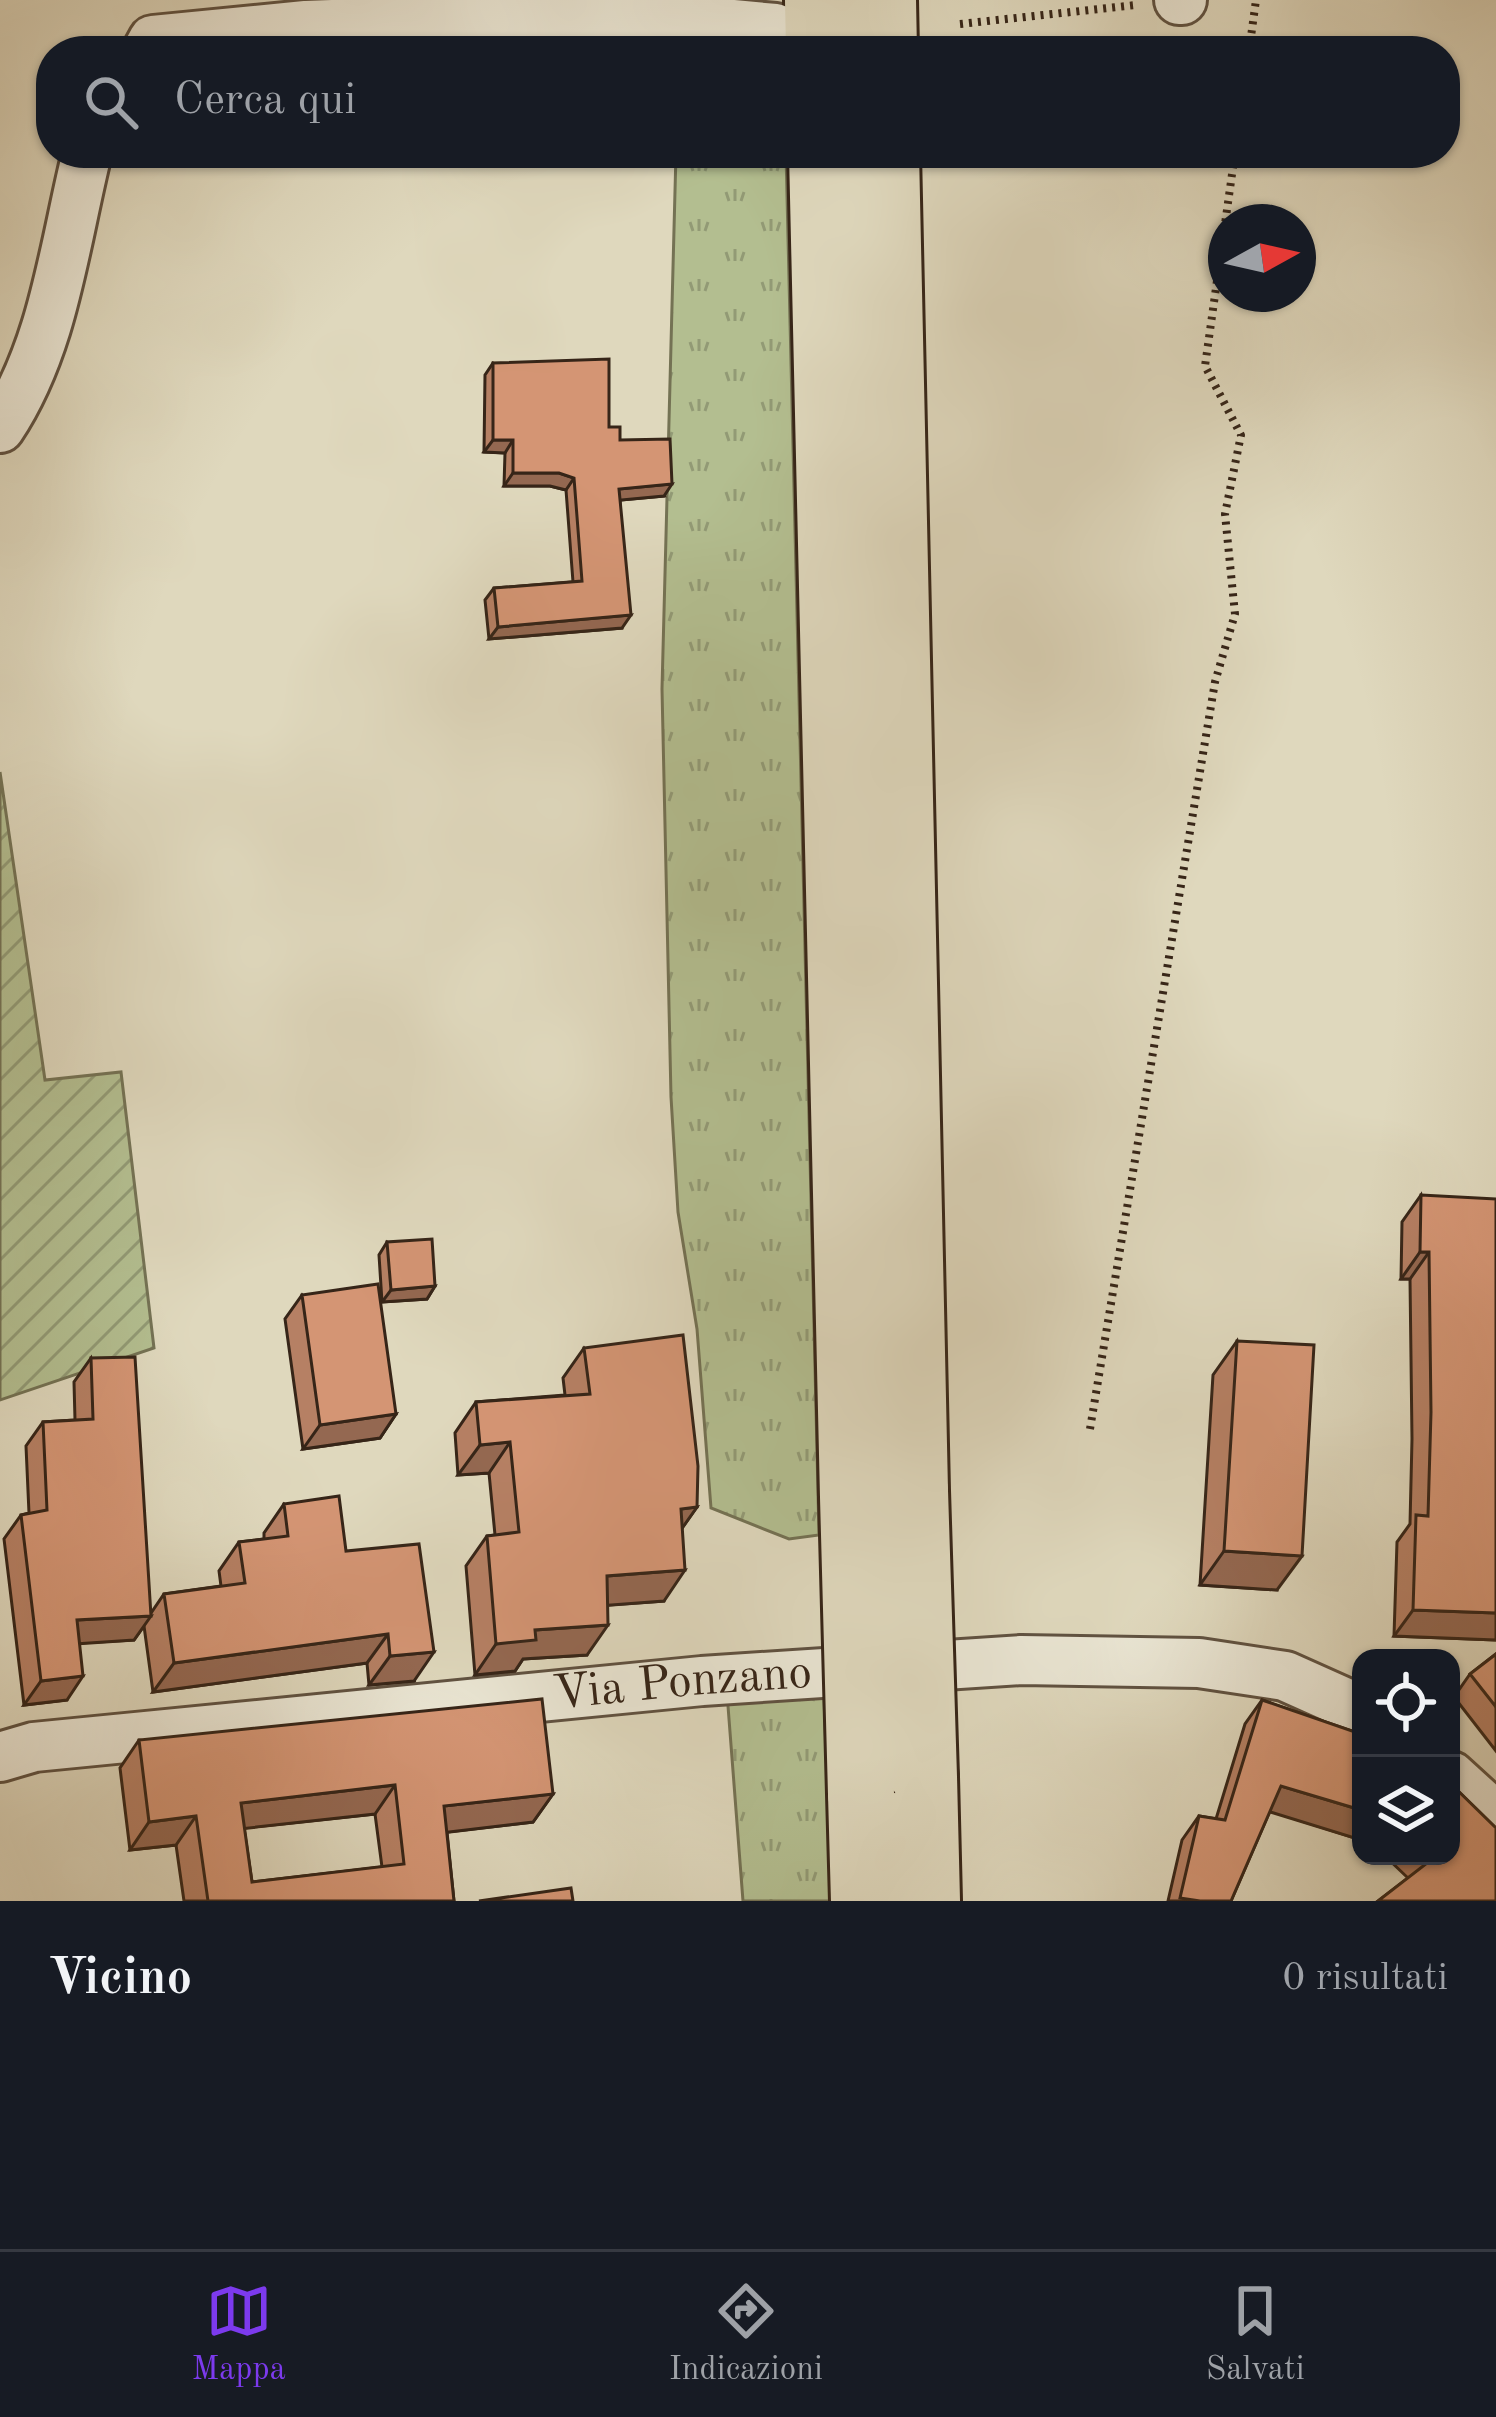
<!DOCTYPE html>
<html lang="it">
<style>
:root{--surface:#171b24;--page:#20242c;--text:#f1f3f6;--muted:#9ea1a6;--line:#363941;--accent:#7c3aed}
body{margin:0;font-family:"Old Standard TT",serif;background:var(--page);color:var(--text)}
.controls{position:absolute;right:36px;bottom:36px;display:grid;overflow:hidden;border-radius:24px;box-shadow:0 3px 9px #0004}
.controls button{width:108px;height:108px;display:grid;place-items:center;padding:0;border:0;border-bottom:3px solid var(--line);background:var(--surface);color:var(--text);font:60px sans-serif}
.compass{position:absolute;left:1208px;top:204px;width:108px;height:108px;border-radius:50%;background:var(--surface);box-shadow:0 3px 9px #0004;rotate:82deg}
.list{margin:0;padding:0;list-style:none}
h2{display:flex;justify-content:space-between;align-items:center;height:156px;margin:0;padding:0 48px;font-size:51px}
h2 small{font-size:39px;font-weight:400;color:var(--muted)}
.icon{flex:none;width:66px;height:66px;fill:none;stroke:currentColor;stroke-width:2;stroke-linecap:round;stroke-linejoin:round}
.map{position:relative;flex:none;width:1496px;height:1901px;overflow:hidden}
.search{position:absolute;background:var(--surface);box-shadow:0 3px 9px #0004;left:36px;right:36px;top:36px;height:132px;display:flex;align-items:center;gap:30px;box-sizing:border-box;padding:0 42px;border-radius:48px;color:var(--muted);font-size:45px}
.sheet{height:348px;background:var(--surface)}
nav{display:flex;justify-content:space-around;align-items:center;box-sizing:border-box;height:168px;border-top:3px solid var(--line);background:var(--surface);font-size:33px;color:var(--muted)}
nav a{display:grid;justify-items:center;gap:6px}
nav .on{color:var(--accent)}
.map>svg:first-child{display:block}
</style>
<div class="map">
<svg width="1496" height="1901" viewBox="0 0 1496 1901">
<defs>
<pattern id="grass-tufts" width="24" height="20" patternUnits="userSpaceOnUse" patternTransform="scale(3)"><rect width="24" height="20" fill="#b3be90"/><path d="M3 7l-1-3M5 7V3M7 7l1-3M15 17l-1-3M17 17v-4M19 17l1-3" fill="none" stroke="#929a75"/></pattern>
<pattern id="garden-furrows" width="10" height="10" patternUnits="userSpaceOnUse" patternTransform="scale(3)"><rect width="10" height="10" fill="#b3be90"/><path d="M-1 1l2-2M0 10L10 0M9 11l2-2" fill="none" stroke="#929a75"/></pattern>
</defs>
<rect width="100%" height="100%" fill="#dfd8bd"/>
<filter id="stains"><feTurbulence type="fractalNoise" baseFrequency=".00167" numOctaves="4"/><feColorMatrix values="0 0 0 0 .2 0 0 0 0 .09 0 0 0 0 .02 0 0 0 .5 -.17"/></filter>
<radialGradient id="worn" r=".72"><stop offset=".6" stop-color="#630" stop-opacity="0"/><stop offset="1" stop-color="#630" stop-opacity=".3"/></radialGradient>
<path fill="url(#grass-tufts)" stroke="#747254" stroke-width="3" d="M 619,13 L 712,51 L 147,51 Z
M 676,153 L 786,153 L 819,1535 L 789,1539 L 711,1508 L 697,1329 L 678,1212 L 671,1097 L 662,689 Z
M 823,1673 L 832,1901 L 743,1901 L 726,1680 Z"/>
<path fill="url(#garden-furrows)" stroke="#747254" stroke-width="3" d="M 0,772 L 45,1080 L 121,1072 L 154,1348 L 0,1400 Z"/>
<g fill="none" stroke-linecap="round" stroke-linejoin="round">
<defs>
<g id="minor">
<path d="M 1179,0 L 1182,0"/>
<path d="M 147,51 L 153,40 L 306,25 L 619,13 L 775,28"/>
<path d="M 0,428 C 54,347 64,246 87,153"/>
<path id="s1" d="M 0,1757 L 34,1747 L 702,1681 L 1021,1660 L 1199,1663 L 1285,1676 L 1361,1710"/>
<path d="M 1451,1776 L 1496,1817"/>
</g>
<path id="trunk" d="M 818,0 L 819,51
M 883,0 L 884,51
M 822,153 L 853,1497
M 886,153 L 915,1491
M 924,1777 L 927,1901
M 861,1794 L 864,1901"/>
</defs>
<use href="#minor" stroke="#605241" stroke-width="54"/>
<use href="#trunk" stroke="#362518" stroke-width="72"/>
<path stroke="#362518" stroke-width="8" stroke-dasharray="3 6" stroke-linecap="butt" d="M 960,24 L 1136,5
M 1249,51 L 1256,0
M 1090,1429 L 1215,682 L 1235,614 L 1225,514 L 1241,435 L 1205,366 L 1235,153"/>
<use href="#minor" stroke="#eae6d4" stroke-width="48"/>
<use href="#trunk" stroke="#dfd8bd" stroke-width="66"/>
<defs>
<path id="trunk-bridge" d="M 915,1491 L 924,1777
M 853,1497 L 861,1794"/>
</defs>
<use href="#trunk-bridge" stroke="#362518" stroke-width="72" stroke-linecap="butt"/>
<use href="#trunk-bridge" stroke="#dfd8bd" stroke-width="66"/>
</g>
<path fill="#b68064" stroke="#362518" stroke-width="3" fill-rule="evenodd" d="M 493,363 L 609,427 L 664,496 L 620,500 L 622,628 L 489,639 L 485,600 L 494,588 L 573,582 L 566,490 L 550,486 L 504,486 L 505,453 L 484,452 L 485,375 Z
M 1421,1195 L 1496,1640 L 1394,1636 L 1397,1542 L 1410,1524 L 1412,1439 L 1410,1279 L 1401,1279 L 1402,1222 Z
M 387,1242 L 435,1286 L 427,1299 L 382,1302 L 379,1255 Z
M 302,1295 L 396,1414 L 380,1438 L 303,1449 L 285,1319 Z
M 1237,1341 L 1277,1590 L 1200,1585 L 1213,1375 Z
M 584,1348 L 697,1507 L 682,1528 L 664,1601 L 608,1605 L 587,1655 L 523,1659 L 515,1671 L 475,1675 L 466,1566 L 487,1536 L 495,1535 L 489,1473 L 458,1475 L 455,1433 L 476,1402 L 565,1395 L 563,1378 Z
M 91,1358 L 151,1613 L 164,1594 L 221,1586 L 219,1571 L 239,1542 L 264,1539 L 264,1533 L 284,1504 L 346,1551 L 414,1681 L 369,1685 L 367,1663 L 153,1692 L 144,1626 L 134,1640 L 79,1643 L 67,1700 L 24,1705 L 4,1539 L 21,1515 L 29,1513 L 26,1446 L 43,1422 L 75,1420 L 74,1382 Z
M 1496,1654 L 1496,1751 L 1454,1697 L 1470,1674 Z
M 1262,1700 L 1361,1734 L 1361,1840 L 1270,1811 L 1231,1901 L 1168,1901 L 1182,1840 L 1199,1816 L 1216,1819 L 1245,1724 Z
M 139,1740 L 553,1794 L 533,1822 L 447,1832 L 454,1901 L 184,1901 L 176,1845 L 130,1850 L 120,1768 ZM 375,1814 L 382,1867 L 252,1882 L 244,1828 Z
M 1451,1784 L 1496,1828 L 1496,1901 L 1378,1901 L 1408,1878 L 1385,1856 L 1451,1856 Z"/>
<path fill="#946851" stroke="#362518" stroke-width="3" d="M 493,440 L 513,440 L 505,453 L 484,452 Z
M 513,473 L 559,473 L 574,478 L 566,490 L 550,486 L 504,486 Z
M 672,484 L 664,496 L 611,501 L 619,489 Z
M 631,615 L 622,628 L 489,639 L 498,627 Z
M 1420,1252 L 1429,1252 L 1410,1279 L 1401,1279 Z
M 435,1286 L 427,1299 L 382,1302 L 391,1290 Z
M 396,1414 L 380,1438 L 303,1449 L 320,1425 Z
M 510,1442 L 489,1473 L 458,1475 L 480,1445 Z
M 697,1507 L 676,1537 L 681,1509 Z
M 1224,1551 L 1302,1556 L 1277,1590 L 1200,1585 Z
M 685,1570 L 664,1601 L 585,1607 L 607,1576 Z
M 1413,1610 L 1496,1613 L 1496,1640 L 1394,1636 Z
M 151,1616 L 134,1640 L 60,1645 L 77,1620 Z
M 608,1625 L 587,1655 L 523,1659 L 515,1671 L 475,1675 L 496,1644 L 535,1630 Z
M 388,1634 L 367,1663 L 153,1692 L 174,1663 Z
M 434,1652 L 414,1681 L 369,1685 L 390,1656 Z
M 83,1676 L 67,1700 L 24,1705 L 41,1681 Z
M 395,1785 L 375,1814 L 221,1831 L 241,1803 Z
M 1281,1786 L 1361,1810 L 1361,1840 L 1264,1810 Z
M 553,1794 L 533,1822 L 424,1835 L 444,1806 Z
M 196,1816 L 176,1845 L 130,1850 L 149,1822 Z"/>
<path fill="#d49574" stroke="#362518" stroke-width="3" fill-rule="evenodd" d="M 609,359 L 609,427 L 620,427 L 620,440 L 670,439 L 672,484 L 619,489 L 631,615 L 498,627 L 494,588 L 582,581 L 574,478 L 559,473 L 513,473 L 513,440 L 493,440 L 493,363 Z
M 1421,1195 L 1496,1199 L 1496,1613 L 1413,1610 L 1416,1515 L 1428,1516 L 1431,1412 L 1429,1252 L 1420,1252 Z
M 432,1239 L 435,1286 L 391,1290 L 387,1242 Z
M 378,1284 L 396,1414 L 320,1425 L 302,1295 Z
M 683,1335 L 698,1466 L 697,1507 L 681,1509 L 685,1570 L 607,1576 L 608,1625 L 535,1630 L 536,1640 L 496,1644 L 487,1536 L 519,1532 L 510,1442 L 480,1445 L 476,1402 L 590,1394 L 584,1348 Z
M 1237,1341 L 1314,1345 L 1302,1556 L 1224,1551 Z
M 135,1357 L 151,1616 L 77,1620 L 83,1676 L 41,1681 L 21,1515 L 47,1510 L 43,1422 L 93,1419 L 91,1358 Z
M 339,1496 L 346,1551 L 419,1544 L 434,1652 L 390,1656 L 388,1634 L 174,1663 L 164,1594 L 245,1583 L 239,1542 L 288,1536 L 284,1504 Z
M 1496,1654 L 1496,1707 L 1470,1674 Z
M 542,1699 L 553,1794 L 444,1806 L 454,1901 L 208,1901 L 196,1816 L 149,1822 L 139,1740 ZM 395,1785 L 404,1864 L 252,1882 L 241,1803 Z
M 1262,1700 L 1361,1734 L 1361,1810 L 1281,1786 L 1231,1901 L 1200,1901 L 1180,1898 L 1199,1816 L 1225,1820 Z
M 1451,1784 L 1496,1828 L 1496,1901 L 1378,1901 L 1431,1860 L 1426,1856 L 1451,1856 Z
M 571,1888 L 573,1901 L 479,1901 Z"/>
<g text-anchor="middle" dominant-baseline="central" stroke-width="9" stroke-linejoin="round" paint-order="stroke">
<g font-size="48" fill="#362518" stroke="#eae6d4">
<text stroke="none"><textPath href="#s1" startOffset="687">Via Ponzano</textPath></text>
</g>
</g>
<rect width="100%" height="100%" filter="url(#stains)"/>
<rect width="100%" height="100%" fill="url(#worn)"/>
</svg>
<div class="controls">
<button><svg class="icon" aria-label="locate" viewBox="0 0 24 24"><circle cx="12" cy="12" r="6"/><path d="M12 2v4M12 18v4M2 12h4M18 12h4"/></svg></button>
<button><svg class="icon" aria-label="layers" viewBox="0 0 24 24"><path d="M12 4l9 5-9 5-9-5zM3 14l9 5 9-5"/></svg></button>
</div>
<svg class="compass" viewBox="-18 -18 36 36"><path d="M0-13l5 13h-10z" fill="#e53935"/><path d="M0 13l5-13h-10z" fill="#9ea1a6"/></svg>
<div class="search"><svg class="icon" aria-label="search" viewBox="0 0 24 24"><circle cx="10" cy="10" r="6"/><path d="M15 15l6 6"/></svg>Cerca qui</div>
</div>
<section class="sheet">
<h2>Vicino<small>0 risultati</small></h2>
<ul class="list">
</ul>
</section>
<nav>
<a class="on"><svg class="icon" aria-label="map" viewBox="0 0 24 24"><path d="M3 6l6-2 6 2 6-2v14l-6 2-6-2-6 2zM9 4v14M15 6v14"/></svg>Mappa</a>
<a><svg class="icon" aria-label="directions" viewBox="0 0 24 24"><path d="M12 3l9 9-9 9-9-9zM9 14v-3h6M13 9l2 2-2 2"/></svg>Indicazioni</a>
<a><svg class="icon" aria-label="saved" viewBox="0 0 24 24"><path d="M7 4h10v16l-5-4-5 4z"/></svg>Salvati</a>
</nav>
